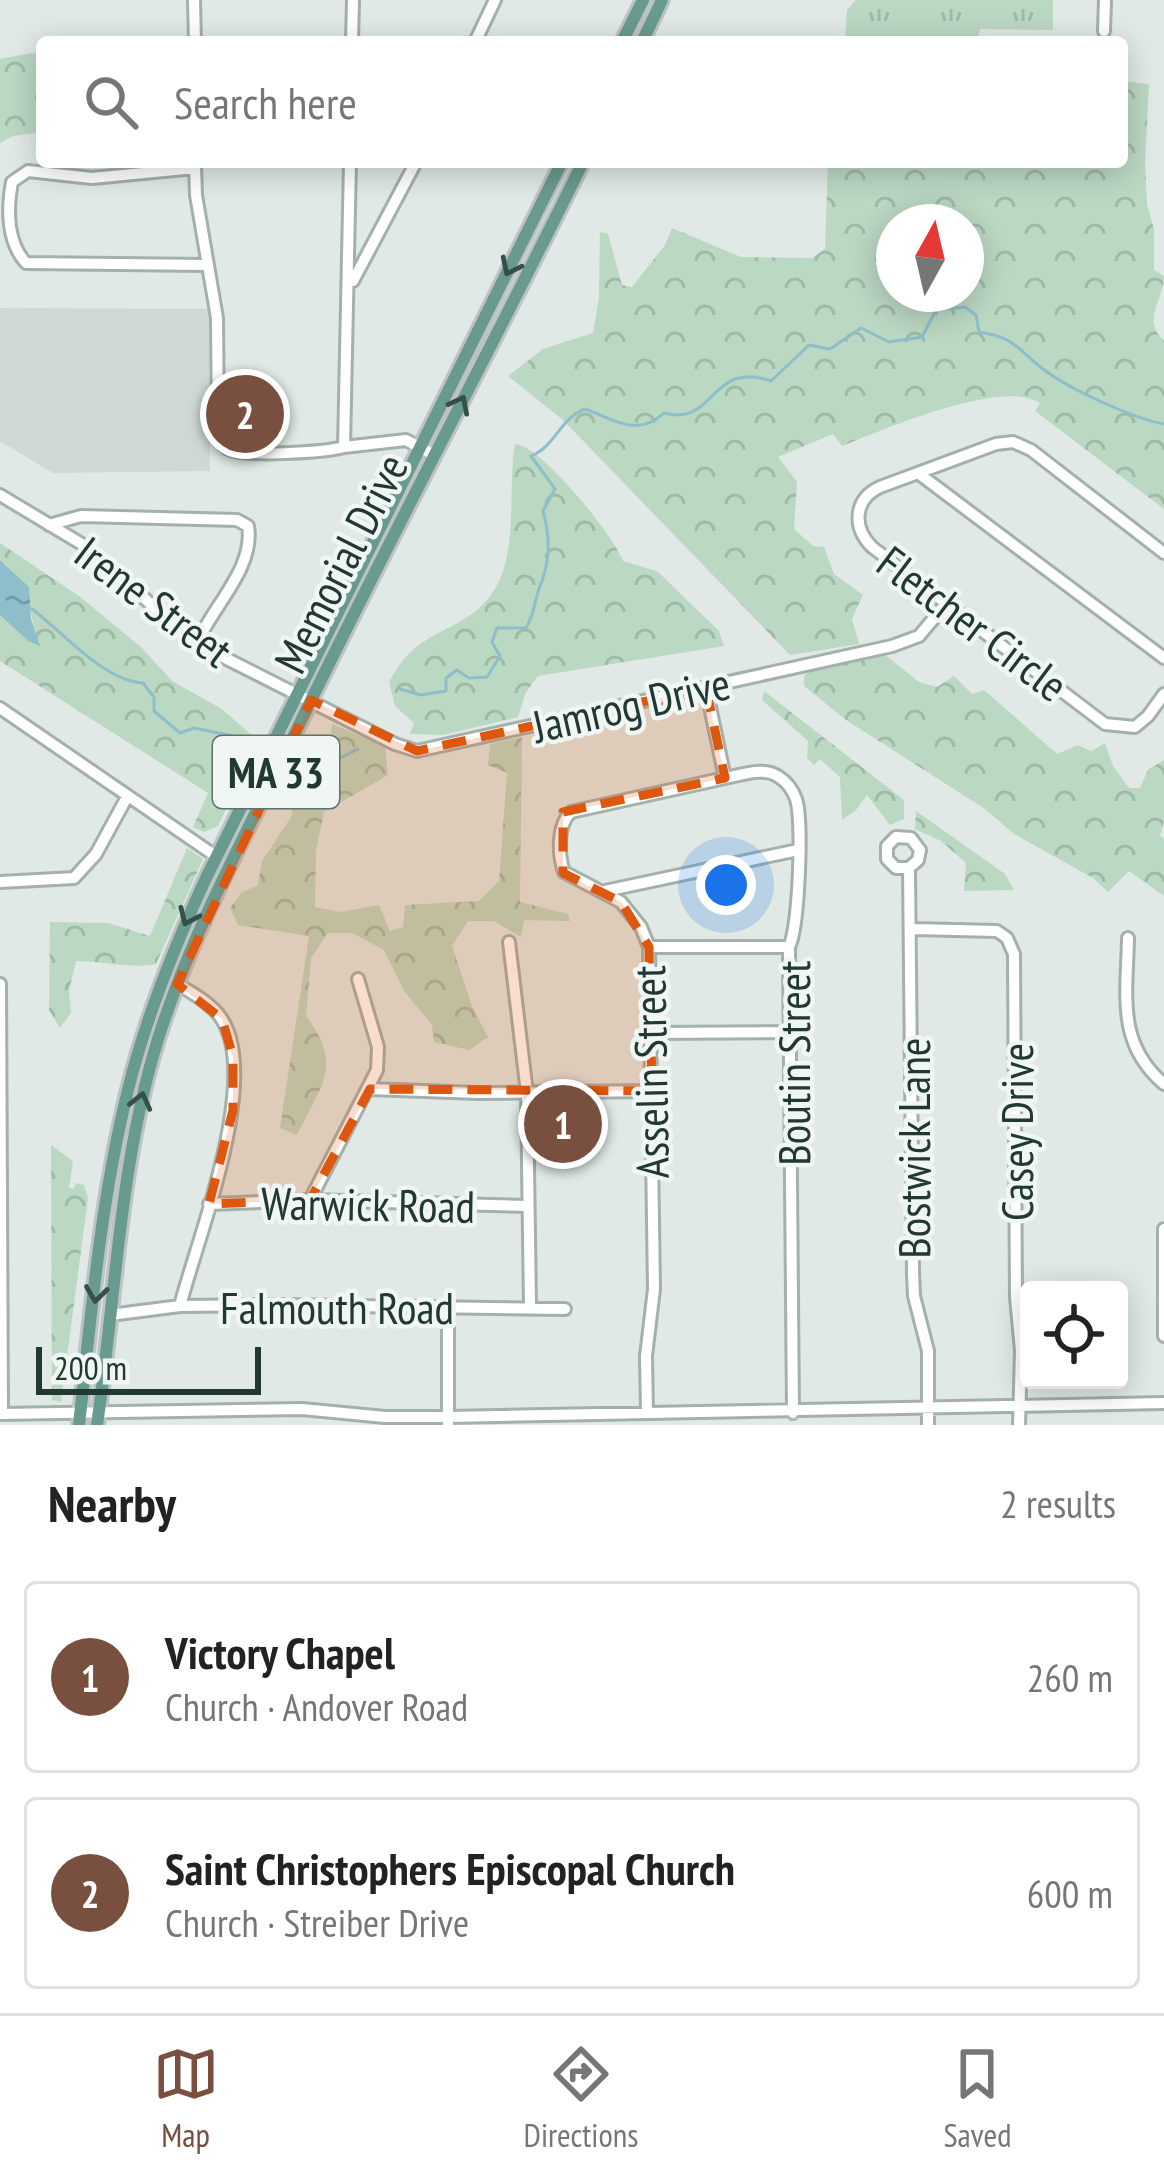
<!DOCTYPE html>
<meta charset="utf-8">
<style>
:root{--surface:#fff;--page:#f2f2f2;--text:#222;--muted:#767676;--line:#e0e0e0;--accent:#794f3f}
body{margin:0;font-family:"PT Sans Narrow",sans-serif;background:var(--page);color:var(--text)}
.controls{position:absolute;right:36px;bottom:36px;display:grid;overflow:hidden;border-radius:12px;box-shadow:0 6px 30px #0003}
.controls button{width:108px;height:108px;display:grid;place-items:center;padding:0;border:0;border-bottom:3px solid var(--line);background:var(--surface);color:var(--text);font:60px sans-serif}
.compass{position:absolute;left:876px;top:204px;width:108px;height:108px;border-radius:50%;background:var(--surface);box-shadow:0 6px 30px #0003;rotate:8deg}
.scale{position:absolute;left:36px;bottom:30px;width:225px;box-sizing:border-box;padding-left:12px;border:6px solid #223832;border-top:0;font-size:33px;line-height:42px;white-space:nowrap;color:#223832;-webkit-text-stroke:9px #f0f6f3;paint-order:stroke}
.you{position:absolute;left:726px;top:885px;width:42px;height:42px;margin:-30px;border:9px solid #fff;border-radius:50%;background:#1a73e8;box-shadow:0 0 0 18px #1a73e833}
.badge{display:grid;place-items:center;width:78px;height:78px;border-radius:50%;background:var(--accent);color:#fff;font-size:39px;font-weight:700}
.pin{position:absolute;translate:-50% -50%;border:6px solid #fff;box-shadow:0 3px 12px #0006}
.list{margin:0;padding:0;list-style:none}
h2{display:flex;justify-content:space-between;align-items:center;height:156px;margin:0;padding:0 48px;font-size:51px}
h2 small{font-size:39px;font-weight:400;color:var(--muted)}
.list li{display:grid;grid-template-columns:78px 1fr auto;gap:36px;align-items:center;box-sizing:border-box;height:192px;margin:0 24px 24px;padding:0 24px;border:3px solid var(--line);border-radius:12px}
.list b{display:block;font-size:45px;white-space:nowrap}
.list p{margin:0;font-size:39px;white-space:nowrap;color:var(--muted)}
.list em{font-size:39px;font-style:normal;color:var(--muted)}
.icon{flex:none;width:66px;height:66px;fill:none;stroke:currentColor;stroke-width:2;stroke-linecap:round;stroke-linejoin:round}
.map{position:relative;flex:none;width:1164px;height:1425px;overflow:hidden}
.search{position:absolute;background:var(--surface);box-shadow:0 6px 30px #0003;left:36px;right:36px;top:36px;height:132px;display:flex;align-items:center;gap:30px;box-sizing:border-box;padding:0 42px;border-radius:12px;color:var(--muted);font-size:45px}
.sheet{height:588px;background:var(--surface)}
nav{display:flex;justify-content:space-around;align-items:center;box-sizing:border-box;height:168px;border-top:3px solid var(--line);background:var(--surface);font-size:33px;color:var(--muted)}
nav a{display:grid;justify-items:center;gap:6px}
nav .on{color:var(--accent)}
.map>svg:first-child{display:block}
</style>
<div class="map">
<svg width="1164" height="1425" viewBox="0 0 1164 1425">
<defs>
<pattern id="forest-crowns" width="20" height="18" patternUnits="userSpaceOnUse" patternTransform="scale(3)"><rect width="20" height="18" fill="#bbd8c3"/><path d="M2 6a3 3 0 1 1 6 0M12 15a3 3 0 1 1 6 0" fill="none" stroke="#a0baa8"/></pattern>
<pattern id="park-tufts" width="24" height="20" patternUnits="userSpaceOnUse" patternTransform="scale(3)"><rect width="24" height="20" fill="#bbd8c3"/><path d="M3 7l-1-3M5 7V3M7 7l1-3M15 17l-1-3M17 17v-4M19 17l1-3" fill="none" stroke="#a0baa8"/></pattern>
<pattern id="water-ripples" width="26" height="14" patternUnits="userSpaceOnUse" patternTransform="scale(3)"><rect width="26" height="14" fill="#8dbec9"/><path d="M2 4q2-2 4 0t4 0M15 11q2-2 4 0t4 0" fill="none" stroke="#739ba4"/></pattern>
</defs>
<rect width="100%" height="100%" fill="#e0e9e5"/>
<path fill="#ced9d4" d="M 0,308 L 209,309 L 210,471 L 53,473 L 0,441 Z"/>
<path fill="url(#forest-crowns)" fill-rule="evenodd" d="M 31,53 L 42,54 L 42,132 L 13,136 L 0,143 L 0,59 Z
M 1122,81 L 1149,84 L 1145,161 L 1147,205 L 1154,229 L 1154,270 L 1164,276 C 1164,300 1141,319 1164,341 L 1164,509 L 1035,411 L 1040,403 C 1002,378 883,430 842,446 L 833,434 L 778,457 L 797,482 L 794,529 L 813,546 L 824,547 L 834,574 L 863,595 L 852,619 L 859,644 L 790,655 L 563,420 L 508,376 L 543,349 L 593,333 L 599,297 L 600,232 L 608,234 L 622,285 L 632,287 L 665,245 L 672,228 L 741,257 L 812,258 L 825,249 L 828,162 L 1122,162 ZM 894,222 L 966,222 L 966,294 L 894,294 Z
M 515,444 C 542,446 613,535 623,561 L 657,571 L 719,631 L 724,646 L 538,676 L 526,692 L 518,717 L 443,735 L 410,734 L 414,723 L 395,706 L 389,682 C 411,641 429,640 466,618 C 527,581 505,501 515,444 Z
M 0,543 L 79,596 L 141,647 L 172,681 L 222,709 L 255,738 L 254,750 L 218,826 L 204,832 L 193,827 L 208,793 L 0,661 L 0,615 L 28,641 L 39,645 C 28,611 31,583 0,560 Z
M 884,654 L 919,682 L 937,687 L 954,676 L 972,694 L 984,690 L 1057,754 L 1078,745 L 1091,751 L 1105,743 L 1113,766 L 1129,788 L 1140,788 L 1148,770 L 1164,760 L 1164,821 L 1160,836 L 1164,838 L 1164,896 L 1129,871 L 1108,892 L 1093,878 L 1014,834 L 985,809 L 846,720 L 804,686 L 804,676 L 811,670 Z
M 764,691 L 904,800 L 904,819 L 890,825 L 867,795 L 856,810 L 842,820 L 840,777 L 820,759 L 814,765 L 807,758 L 808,741 L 762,700 Z
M 332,724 L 385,746 L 388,775 L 324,812 L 316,850 L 315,907 L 340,912 L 379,905 L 390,931 L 403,927 L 405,905 L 479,901 L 499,881 L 507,773 L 488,765 L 490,744 L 522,737 L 520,902 L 568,914 L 570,921 L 524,920 L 521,937 L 494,921 L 468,921 L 452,946 L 472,1006 L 488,1037 L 469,1050 L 434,1042 L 432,1025 L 405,992 L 384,950 L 352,933 L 328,933 L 311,958 L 306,1016 C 344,1066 321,1085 297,1135 L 280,1128 L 309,936 L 238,925 L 230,908 L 242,892 L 258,885 L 262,861 L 293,814 L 286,795 L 303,754 L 329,749 Z
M 916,811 L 1005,874 L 1014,890 L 964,891 L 966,863 L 941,841 L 915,829 Z
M 187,848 L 203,859 L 156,964 C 137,969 100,961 76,961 L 69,991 L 71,1013 L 60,1028 L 49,1010 L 50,922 L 108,923 L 150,936 Z
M 51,1145 L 73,1161 L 69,1188 L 74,1189 L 76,1183 L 84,1185 L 88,1198 L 61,1402 L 52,1400 Z"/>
<path fill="url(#park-tufts)" d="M 856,0 L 1053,0 L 1053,30 L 980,29 L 977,42 L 845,42 L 847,10 Z"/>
<path fill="url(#water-ripples)" d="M 0,560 L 29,587 L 31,619 L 40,646 L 28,641 L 0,615 Z"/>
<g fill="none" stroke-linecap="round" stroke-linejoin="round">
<path stroke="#8dbec9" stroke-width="3" d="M 32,609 C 63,632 104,681 143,683 L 154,697 L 154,711 L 180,733 L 194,728 L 238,737
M 400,689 L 421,695 L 446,691 L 446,678 L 457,670 L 469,678 L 487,677 L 500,656 L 492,642 L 497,628 L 526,628 C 534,615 534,603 539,589 C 550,562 551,541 543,511 L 555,489 L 531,456 C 556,446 560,418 585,409 C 616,420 636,438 664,413 C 716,427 710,359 771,381 L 809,345 L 830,349 L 861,328 L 889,342 L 922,337 L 936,310 L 965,307 L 976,315 L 979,332 C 1015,337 1017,349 1043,369 C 1069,389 1132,418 1164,424
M 297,761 L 332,762 L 358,749"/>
<defs>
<path id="minor" d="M 194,0 L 195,42
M 1104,31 L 1105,0
M 352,42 L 353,0
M 475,42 L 495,0
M 350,162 L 344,447 L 406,440 L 434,455
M 195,165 L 196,195 L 217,318 L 218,431 C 220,437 221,444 227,448 C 244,458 325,452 344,447
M 195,168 L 92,178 L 28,171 L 12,182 C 7,209 7,242 26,263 L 207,265
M 353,281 L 416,162
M 918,473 L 1164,658
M 0,495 L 85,546 L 162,614 L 223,657 L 395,744 L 417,751 L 892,646 L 919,636 L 945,605
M 49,525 L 81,516 L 237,520 L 248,526 C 255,567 214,605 198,641
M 1164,553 L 1031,450 L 1013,442 L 996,444 L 880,487 C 854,499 852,527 872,547 L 1105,724 L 1135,727 L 1148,716 L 1164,694
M 0,708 L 217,857
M 725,778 C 742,775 764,766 779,777 C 787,782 793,791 796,799 C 803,820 799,928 789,947 L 793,1413
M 909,868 L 896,868 L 887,859 L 887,846 L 896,837 L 911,838 L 920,850 L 918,860 L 909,868 L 913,1272 L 914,1296 L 928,1351 L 928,1425
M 0,882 L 74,878 L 96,854 L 127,797
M 605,891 L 798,850
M 913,929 L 997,931 L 1007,938 L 1014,954 L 1016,1297 L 1021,1351 L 1019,1425
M 1128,938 C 1127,995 1116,1043 1164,1084
M 509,942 L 527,1093 L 530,1306
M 649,947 L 789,947
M 0,984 L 2,1414
M 177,984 C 192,993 211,1003 221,1018 C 262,1078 197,1239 180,1306
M 652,1033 L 790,1032
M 370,1089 L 478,1093 L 652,1091
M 310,1200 L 377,1070 L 378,1047 L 358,979
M 209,1204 L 310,1200 L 528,1206
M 1164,1229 L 1164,1336
M 110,1315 L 180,1306 L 281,1305 L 565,1309
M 647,1413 L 646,1356 L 654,1289 L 649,947 L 641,927 L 621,902 L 564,872 C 558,854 557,825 571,812 L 725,778 L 706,688
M 0,1414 L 302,1409 L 385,1417 L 448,1417 L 1164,1403
M 448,1425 L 448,1308"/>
<path id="major" d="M 622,42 L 643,0
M 642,42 L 662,0
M 79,1425 C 91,1314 101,1199 128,1090 C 146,1016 175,945 207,876 L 562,162
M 97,1425 C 116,1295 119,1165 158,1039 C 193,928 250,827 300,723 C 391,535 491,350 583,162"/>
</defs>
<use href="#minor" stroke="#a3b0ac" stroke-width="16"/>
<use href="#major" stroke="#bdc3c2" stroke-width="18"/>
<use href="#minor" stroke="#fff" stroke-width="10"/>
<use href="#major" stroke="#699a8f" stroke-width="12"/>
</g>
<defs><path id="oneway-chevron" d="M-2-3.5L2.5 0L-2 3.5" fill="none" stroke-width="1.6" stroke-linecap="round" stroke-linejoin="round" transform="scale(3)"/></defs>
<g stroke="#345049">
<use href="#oneway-chevron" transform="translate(510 267) rotate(116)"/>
<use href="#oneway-chevron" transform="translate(460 404) rotate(-63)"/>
<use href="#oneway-chevron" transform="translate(188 917) rotate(114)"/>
<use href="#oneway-chevron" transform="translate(141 1101) rotate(-76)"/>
<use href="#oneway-chevron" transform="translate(96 1294) rotate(98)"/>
</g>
<path fill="#de570e" fill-opacity="0.2" stroke="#de570e" stroke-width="9" stroke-dasharray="24 15" stroke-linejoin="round" d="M 706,688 L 725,778 L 563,812 L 563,873 L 621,902 L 649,947 L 652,1091 L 370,1089 L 310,1200 L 209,1204 L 233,1110 L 233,1057 L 222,1019 L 177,984 L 311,700 L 417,751 Z"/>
<g text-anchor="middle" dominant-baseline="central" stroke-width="9" stroke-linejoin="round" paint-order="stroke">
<rect fill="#f0f6f3" stroke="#60716c" stroke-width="3" x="213" y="736" width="126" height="72" rx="9"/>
<g font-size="42" font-weight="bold" fill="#223832">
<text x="276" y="772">MA 33</text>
</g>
<g font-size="45" fill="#223832" stroke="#f0f6f3">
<text transform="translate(340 563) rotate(-63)">Memorial Drive</text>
<text transform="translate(154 601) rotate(37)">Irene Street</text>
<text transform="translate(973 623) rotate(37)">Fletcher Circle</text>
<text transform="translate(631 704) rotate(-13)">Jamrog Drive</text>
<text transform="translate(793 1063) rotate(-90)">Boutin Street</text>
<text transform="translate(650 1072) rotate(-91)">Asselin Street</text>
<text transform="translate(1016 1132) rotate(-90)">Casey Drive</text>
<text transform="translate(913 1148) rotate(-90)">Bostwick Lane</text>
<text transform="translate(368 1204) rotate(1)">Warwick Road</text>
<text x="337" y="1307">Falmouth Road</text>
</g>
</g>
</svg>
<div class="controls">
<button><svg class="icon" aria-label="locate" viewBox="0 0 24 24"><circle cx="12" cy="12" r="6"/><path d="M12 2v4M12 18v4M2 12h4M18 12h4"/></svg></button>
</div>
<svg class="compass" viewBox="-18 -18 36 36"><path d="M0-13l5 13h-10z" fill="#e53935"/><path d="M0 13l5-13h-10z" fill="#767676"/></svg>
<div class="scale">200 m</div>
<div class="you"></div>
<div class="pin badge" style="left:563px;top:1124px">1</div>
<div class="pin badge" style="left:245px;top:414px">2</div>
<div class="search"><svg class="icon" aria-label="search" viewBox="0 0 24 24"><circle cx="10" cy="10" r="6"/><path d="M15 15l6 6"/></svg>Search here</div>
</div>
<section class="sheet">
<h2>Nearby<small>2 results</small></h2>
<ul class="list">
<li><span class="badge">1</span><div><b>Victory Chapel</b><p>Church · Andover Road</p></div><em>260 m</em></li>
<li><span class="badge">2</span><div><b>Saint Christophers Episcopal Church</b><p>Church · Streiber Drive</p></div><em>600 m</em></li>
</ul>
</section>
<nav>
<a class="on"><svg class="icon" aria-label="map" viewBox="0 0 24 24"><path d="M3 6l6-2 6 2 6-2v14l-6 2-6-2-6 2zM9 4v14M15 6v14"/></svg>Map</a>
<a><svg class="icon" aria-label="directions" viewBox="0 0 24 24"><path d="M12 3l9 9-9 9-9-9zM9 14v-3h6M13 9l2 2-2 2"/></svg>Directions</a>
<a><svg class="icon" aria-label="saved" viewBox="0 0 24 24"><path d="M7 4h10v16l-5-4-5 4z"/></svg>Saved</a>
</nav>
